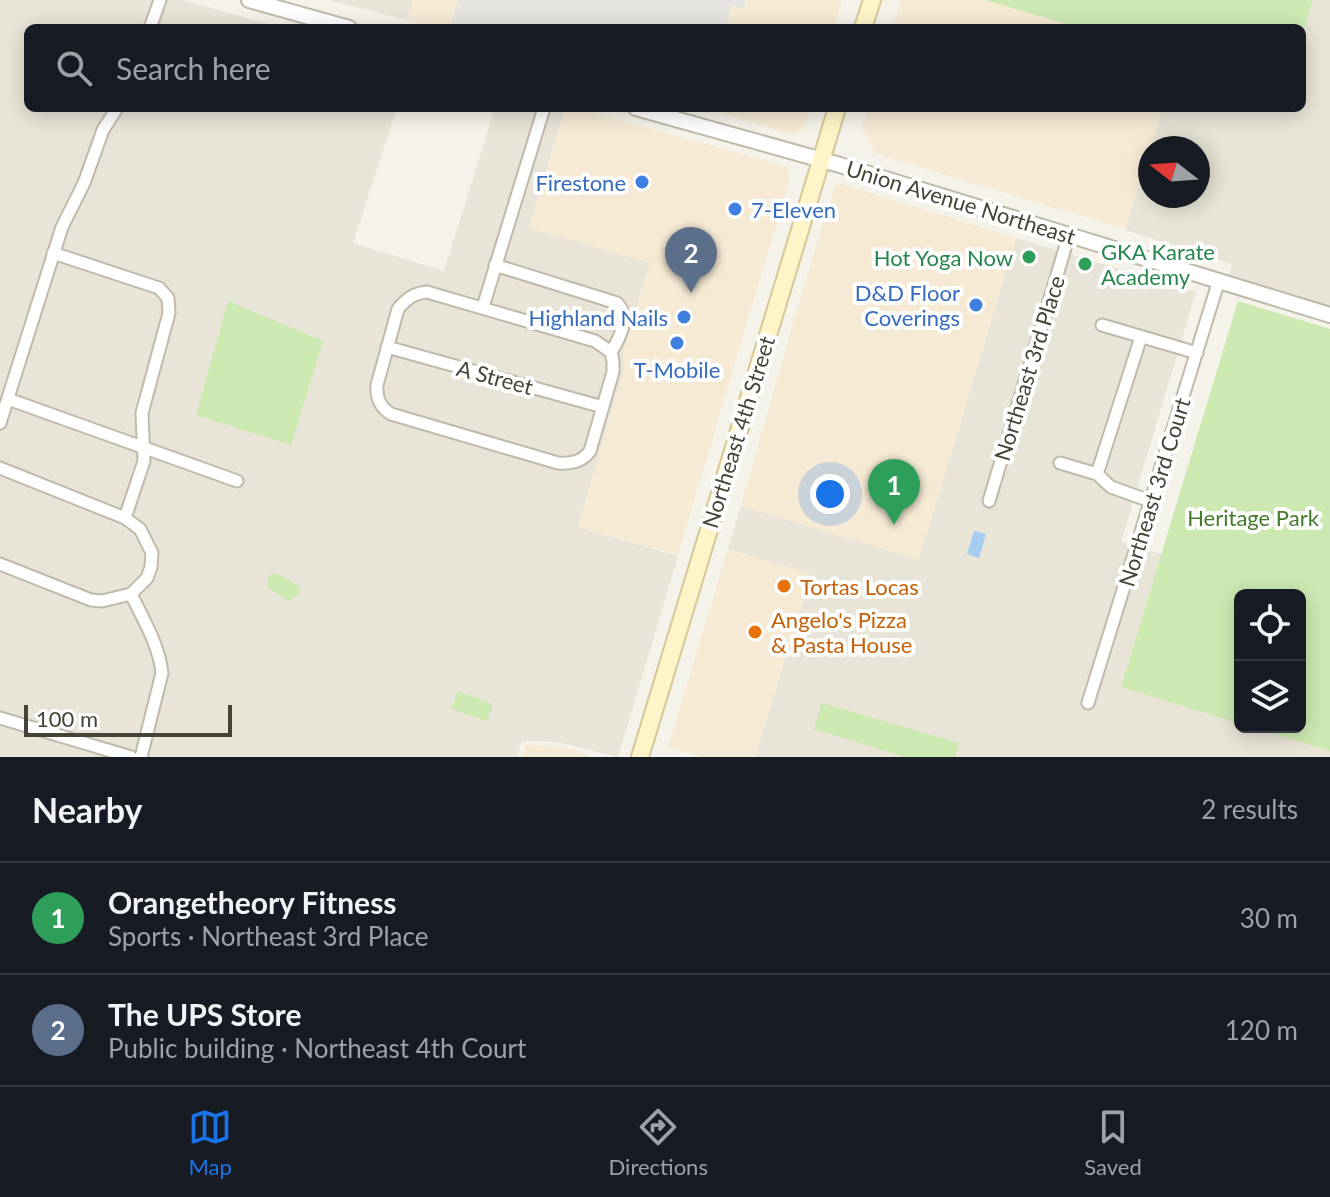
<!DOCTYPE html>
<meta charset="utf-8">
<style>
:root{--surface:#171b24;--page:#242831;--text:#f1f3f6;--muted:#9ea1a6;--line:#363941;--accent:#1a73e8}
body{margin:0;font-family:Lato,sans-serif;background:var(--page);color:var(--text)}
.controls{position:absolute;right:24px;bottom:24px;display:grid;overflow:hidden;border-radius:12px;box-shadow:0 4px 20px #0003}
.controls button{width:72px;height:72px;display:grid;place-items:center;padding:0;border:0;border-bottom:2px solid var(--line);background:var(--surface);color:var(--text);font:40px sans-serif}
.compass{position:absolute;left:1138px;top:136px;width:72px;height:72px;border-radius:50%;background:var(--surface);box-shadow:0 4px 20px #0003;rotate:287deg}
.scale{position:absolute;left:24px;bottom:20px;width:208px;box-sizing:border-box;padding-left:8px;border:4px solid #484337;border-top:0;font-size:22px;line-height:28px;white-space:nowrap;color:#484337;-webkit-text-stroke:6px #fff;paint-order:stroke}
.you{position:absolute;left:830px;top:494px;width:28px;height:28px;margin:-20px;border:6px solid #fff;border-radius:50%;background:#1a73e8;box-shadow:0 0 0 12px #1a73e833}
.badge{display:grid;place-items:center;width:52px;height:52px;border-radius:50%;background:var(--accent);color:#fff;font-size:26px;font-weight:700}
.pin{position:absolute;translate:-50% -66px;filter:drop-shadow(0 2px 4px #0008)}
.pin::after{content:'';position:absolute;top:42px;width:28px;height:24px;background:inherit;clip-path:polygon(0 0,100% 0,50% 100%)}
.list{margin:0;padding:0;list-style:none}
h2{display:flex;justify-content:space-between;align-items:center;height:104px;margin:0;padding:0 32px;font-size:34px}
h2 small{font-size:26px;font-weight:400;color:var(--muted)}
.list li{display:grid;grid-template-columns:52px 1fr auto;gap:24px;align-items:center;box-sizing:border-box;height:112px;padding:0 32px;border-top:2px solid var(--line)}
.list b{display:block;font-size:30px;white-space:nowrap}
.list p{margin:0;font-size:26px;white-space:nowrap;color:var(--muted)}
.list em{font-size:26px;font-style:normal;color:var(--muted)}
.icon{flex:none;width:44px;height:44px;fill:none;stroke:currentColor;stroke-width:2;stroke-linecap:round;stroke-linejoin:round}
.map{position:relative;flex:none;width:1330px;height:757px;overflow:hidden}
.search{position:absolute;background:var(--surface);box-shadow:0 4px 20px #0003;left:24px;right:24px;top:24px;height:88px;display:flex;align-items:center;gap:20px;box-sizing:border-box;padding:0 28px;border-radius:12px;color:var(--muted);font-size:30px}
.sheet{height:328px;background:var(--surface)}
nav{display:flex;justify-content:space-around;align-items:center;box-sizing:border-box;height:112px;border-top:2px solid var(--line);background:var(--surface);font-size:22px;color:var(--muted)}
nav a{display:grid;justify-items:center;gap:4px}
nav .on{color:var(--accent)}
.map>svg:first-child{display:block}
</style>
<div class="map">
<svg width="1330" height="757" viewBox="0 0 1330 757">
<rect width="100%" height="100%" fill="#f5f2e9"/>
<path fill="#e8e4d7" d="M 0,0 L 183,0 L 283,28 L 28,28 L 28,108 L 397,108 L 353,243 L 444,271 L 495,108 L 565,109 L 529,227 L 650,263 L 623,354 L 624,370 L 578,527 L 678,556 L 618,757 L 558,742 L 522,741 L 517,757 L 0,757 Z
M 328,0 L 413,0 L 407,20 Z
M 1313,0 L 1330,0 L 1330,310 L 1228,279 L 1232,264 L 1125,230 L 1150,149 L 1150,196 L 1198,196 L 1198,148 L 1150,148 L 1163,108 L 1302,108 L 1302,36 Z
M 1016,238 L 1196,292 L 1121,542 L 1161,554 L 1121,687 L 1240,724 L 1240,727 L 1251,727 L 1330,751 L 1330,757 L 755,757 L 811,574 L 728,549 L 741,506 L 919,559 Z"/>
<path fill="#f6ead5" d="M 413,0 L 842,0 L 834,28 L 432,28 L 407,20 Z
M 901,0 L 985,0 L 1079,28 L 892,28 Z
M 566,108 L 576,108 L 788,167 L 790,178 L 678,555 L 578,527 L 624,370 L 623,354 L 650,263 L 529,228 Z
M 704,108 L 810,108 L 803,130 L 794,135 Z
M 868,108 L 1163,108 L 1125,229 L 876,154 L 862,129 Z
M 841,184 L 1016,238 L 919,560 L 741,506 L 798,305 L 835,186 Z
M 728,549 L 811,574 L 755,757 L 701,757 L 668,747 Z
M 526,744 L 573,749 L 592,757 L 522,757 Z"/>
<path fill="#cce9b2" d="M 985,0 L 1313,0 L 1302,36 L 1302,28 L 1079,28 Z
M 228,301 L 323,341 L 291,445 L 196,415 Z
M 1238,301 L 1330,329 L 1330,751 L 1251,727 L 1300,727 L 1300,595 L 1240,595 L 1240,724 L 1121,687 Z
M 274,573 L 298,585 L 301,590 L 296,597 L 289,601 L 269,589 L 267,586 L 269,575 Z
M 458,691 L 493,704 L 487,721 L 451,709 Z
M 822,703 L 959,743 L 955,757 L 905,757 L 814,729 Z"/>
<path fill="#e6e4e1" d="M 458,0 L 746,0 L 744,9 L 732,5 L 725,28 L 450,28 Z"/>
<path fill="#a6cdf1" d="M 974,531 L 986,534 L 979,558 L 967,554 Z"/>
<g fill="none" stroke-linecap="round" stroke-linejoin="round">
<defs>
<path id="minor" d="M 150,28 L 160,0
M 53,253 L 159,288 L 168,298 L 169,313 L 142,413 L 144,461 L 125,518 L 140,529 L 152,553 L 151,567 L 147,578 L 131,594 C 143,619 159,645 162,673 L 141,757
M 495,265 L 617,303 C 631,317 620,338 611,352 L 613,361 L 613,372 L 590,451 C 582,462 571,464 558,463 L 391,414 C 380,407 376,398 377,385 L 398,309 C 406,299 414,293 427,292 L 595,341 L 611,352
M 483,307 L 544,108
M 1102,325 L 1197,353
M 387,347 L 603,407
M 8,399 L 237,481
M 0,423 L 62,227 L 84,183 L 103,130 L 117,108
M 1060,463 L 1097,474 L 1111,487 L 1150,501
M 0,468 L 125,518
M 1097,474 L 1141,337
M 989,501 L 1069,235
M 0,564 L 91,600 L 102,601 L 131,594
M 1088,703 L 1219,280
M 0,718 L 131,757"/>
<path id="tertiary" d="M 249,0 L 349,28
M 636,108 L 840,165 L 1330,315"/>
<path id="secondary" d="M 863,28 L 872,0
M 640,757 L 837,108"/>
</defs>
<use href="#minor" stroke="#c0baab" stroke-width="15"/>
<use href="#tertiary" stroke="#c0baab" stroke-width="18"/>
<use href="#secondary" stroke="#d5c899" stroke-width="20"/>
<use href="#minor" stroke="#fff" stroke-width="11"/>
<use href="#tertiary" stroke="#fff" stroke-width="14"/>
<use href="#secondary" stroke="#fff5c9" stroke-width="16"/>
</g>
<g fill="#3f7fe0" stroke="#fff" stroke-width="3">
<circle cx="642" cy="182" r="8"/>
<circle cx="735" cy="209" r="8"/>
<circle cx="976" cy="305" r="8"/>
<circle cx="684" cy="317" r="8"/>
<circle cx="677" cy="343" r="8"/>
</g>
<g fill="#2e9e5b" stroke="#fff" stroke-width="3">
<circle cx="1029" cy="257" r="8"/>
<circle cx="1085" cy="264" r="8"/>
</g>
<g fill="#e8710a" stroke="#fff" stroke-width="3">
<circle cx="784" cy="586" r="8"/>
<circle cx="755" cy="632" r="8"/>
</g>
<g text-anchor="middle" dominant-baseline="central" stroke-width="8" stroke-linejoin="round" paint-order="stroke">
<g font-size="22" fill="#366cbe" stroke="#fff" text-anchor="end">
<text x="626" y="182">Firestone</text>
<text x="751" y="209" text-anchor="start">7-Eleven</text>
<text x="960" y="292">D&amp;D Floor<tspan x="960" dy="25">Coverings</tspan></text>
<text x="668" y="317">Highland Nails</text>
<text x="677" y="369" text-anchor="middle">T-Mobile</text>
</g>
<g font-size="22" fill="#484337" stroke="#fff">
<text transform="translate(961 202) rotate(17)">Union Avenue Northeast</text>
<text transform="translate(1029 368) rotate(-73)">Northeast 3rd Place</text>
<text transform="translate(495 377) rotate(15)">A Street</text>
<text transform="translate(738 432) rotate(-73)">Northeast 4th Street</text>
<text transform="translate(1154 492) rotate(-73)">Northeast 3rd Court</text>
</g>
<g font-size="22" fill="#27864d" stroke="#fff" text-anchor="start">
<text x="1101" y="251">GKA Karate<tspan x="1101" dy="25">Academy</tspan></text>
<text x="1013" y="257" text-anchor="end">Hot Yoga Now</text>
</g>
<g font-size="22" fill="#437b29" stroke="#fff">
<text x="1253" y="517">Heritage Park</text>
</g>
<g font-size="22" fill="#c56008" stroke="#fff" text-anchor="start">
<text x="800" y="586">Tortas Locas</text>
<text x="771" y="619">Angelo's Pizza<tspan x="771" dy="25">&amp; Pasta House</tspan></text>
</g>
</g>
</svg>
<div class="controls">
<button><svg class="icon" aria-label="locate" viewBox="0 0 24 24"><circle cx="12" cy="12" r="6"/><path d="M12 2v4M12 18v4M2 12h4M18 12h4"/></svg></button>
<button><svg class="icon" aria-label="layers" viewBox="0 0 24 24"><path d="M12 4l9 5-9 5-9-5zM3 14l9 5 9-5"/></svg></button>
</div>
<svg class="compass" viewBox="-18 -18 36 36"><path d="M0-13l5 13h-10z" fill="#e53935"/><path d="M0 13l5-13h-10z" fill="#9ea1a6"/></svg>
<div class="scale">100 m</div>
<div class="you"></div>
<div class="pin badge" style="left:894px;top:525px;background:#2e9e5b">1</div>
<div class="pin badge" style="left:691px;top:293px;background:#5c6f8a">2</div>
<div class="search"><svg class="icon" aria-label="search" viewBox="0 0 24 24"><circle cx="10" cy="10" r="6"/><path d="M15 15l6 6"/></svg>Search here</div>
</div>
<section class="sheet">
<h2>Nearby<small>2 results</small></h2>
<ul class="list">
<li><span class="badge" style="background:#2e9e5b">1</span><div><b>Orangetheory Fitness</b><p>Sports · Northeast 3rd Place</p></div><em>30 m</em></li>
<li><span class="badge" style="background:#5c6f8a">2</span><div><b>The UPS Store</b><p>Public building · Northeast 4th Court</p></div><em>120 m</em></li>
</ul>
</section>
<nav>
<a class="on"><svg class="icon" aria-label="map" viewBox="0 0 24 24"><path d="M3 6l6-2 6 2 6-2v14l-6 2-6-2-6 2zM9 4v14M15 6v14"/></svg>Map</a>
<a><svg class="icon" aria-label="directions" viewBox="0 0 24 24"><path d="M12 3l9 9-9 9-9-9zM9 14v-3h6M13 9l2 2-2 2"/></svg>Directions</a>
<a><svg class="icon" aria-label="saved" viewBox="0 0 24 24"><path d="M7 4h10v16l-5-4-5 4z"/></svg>Saved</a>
</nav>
